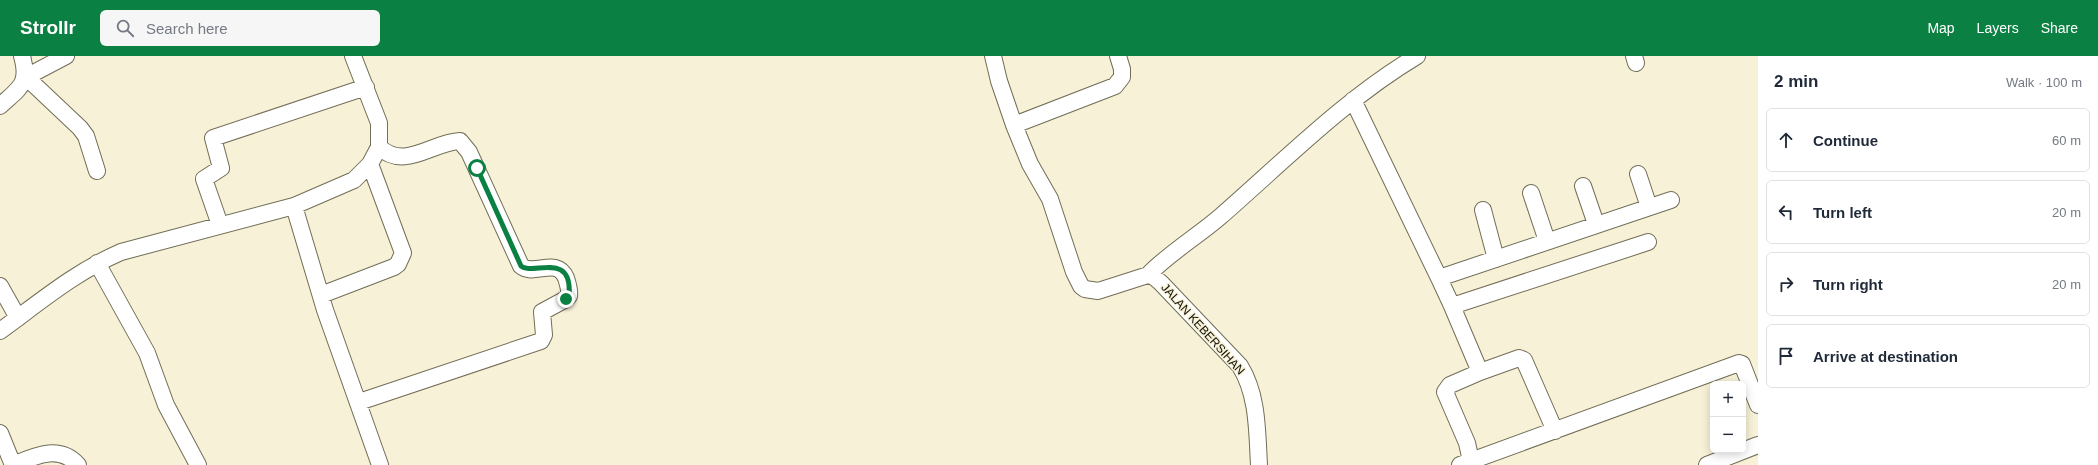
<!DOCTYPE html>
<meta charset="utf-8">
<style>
:root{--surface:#fff;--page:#f6f6f7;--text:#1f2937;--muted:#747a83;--line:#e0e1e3;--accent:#0b8043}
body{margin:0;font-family:Helvetica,sans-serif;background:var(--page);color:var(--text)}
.controls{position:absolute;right:12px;bottom:12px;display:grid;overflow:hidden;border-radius:6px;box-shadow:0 2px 10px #0003}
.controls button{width:36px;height:36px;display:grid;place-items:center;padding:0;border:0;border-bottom:1px solid var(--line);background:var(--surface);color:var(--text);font:20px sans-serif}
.stop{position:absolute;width:12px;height:12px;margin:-9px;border:3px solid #0b8043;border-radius:50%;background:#fff}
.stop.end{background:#0b8043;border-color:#fff;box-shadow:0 1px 4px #0008}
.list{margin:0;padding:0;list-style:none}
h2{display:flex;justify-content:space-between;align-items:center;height:52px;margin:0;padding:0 16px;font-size:17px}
h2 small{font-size:13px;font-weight:400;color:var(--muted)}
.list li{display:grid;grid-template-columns:26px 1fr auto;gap:12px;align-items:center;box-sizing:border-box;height:64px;margin:0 8px 8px;padding:0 8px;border:1px solid var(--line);border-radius:6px}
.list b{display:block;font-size:15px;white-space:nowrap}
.list em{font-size:13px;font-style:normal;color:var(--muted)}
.icon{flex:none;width:22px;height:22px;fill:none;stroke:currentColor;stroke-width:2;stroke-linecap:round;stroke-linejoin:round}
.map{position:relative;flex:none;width:1758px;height:409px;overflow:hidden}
header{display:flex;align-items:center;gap:24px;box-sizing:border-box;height:56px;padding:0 20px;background:var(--accent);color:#fff}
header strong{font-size:19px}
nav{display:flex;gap:22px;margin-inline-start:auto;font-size:14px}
.search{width:280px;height:36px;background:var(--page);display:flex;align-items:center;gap:10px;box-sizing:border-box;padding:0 14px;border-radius:6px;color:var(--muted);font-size:15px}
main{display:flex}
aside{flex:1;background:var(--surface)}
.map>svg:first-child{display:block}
</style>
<header>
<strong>Strollr</strong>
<div class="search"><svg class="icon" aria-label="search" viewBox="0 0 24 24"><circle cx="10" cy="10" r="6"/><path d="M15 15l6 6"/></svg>Search here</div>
<nav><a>Map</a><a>Layers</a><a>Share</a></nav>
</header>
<main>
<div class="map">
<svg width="1758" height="409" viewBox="0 0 1758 409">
<rect width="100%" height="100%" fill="#f6f1d7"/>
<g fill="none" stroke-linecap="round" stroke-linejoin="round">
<defs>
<path id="minor" d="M 66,0 L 26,21 L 80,72 L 86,80 L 97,115
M 993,0 L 999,25 L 1014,69 L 1030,108 L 1050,143 L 1074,216 L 1081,230 L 1085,233 L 1098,235 L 1148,219 L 1154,221 L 1161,227 L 1240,310 C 1258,339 1257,375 1259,409
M 1634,0 L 1636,7
M 1353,44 L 1439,222 L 1671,144
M 0,50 C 19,32 30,29 22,0
M 1014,69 L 1115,30 L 1122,21 L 1122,13 L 1118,0
M 1638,118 L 1649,151
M 1583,130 L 1596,168
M 1531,137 L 1547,185
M 294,150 L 325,254 L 380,409
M 1483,154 L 1496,203
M 220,169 L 204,123 L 221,112 L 213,82 L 366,31
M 97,207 L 147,297 L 166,349 L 198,409
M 1148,219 C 1169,197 1198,180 1221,160 C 1284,105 1345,43 1417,0
M 1439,222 L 1452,250
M 0,230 L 18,262
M 321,239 L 394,211 L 398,208 L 403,197 L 370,108
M 0,275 C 40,246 75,216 121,196 L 294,150 L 354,124 L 370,108 L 379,91 L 379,67 L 353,0
M 359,346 L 541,285 L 544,279 L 542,256 L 566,243 L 569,240 C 570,234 568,228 566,222 C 557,200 534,221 521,210 L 469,96 L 460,85 C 432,86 405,115 379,91
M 1555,375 L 1524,304 L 1519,302 L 1480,316 L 1452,250 L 1648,186
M 0,377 L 13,409
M 1471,405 L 1467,387 L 1445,336 L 1450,329 L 1480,316
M 13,409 C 35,400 59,388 78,409
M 1460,409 L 1739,307 L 1742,308 L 1758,349
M 1707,409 L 1758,389"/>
</defs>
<use href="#minor" stroke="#716d56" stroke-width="18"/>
<use href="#minor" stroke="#fff" stroke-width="16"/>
</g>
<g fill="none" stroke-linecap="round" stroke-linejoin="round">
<path stroke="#0b8043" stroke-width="5" d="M 477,112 L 521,210 C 532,220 573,194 569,240 L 566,243"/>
</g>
<g text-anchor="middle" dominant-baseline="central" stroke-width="3" stroke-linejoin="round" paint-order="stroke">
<g font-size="12" fill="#110f07" stroke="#f6f1d7">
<text transform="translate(1203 273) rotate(48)">JALAN KEBERSIHAN</text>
</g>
</g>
</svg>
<div class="controls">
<button>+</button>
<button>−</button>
</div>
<div class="stop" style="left:477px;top:112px"></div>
<div class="stop end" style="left:566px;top:243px"></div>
</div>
<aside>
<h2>2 min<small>Walk · 100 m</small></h2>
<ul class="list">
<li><svg class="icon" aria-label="ahead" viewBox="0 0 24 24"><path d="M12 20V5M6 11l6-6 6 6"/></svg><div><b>Continue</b></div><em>60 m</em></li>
<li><svg class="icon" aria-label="left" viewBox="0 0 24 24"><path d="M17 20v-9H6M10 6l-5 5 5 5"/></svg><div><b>Turn left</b></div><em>20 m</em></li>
<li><svg class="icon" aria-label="right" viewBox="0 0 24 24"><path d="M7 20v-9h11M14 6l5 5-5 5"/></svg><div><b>Turn right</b></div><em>20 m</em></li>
<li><svg class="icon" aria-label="arrive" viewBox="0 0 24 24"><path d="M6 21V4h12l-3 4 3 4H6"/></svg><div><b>Arrive at destination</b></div></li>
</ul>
</aside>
</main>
